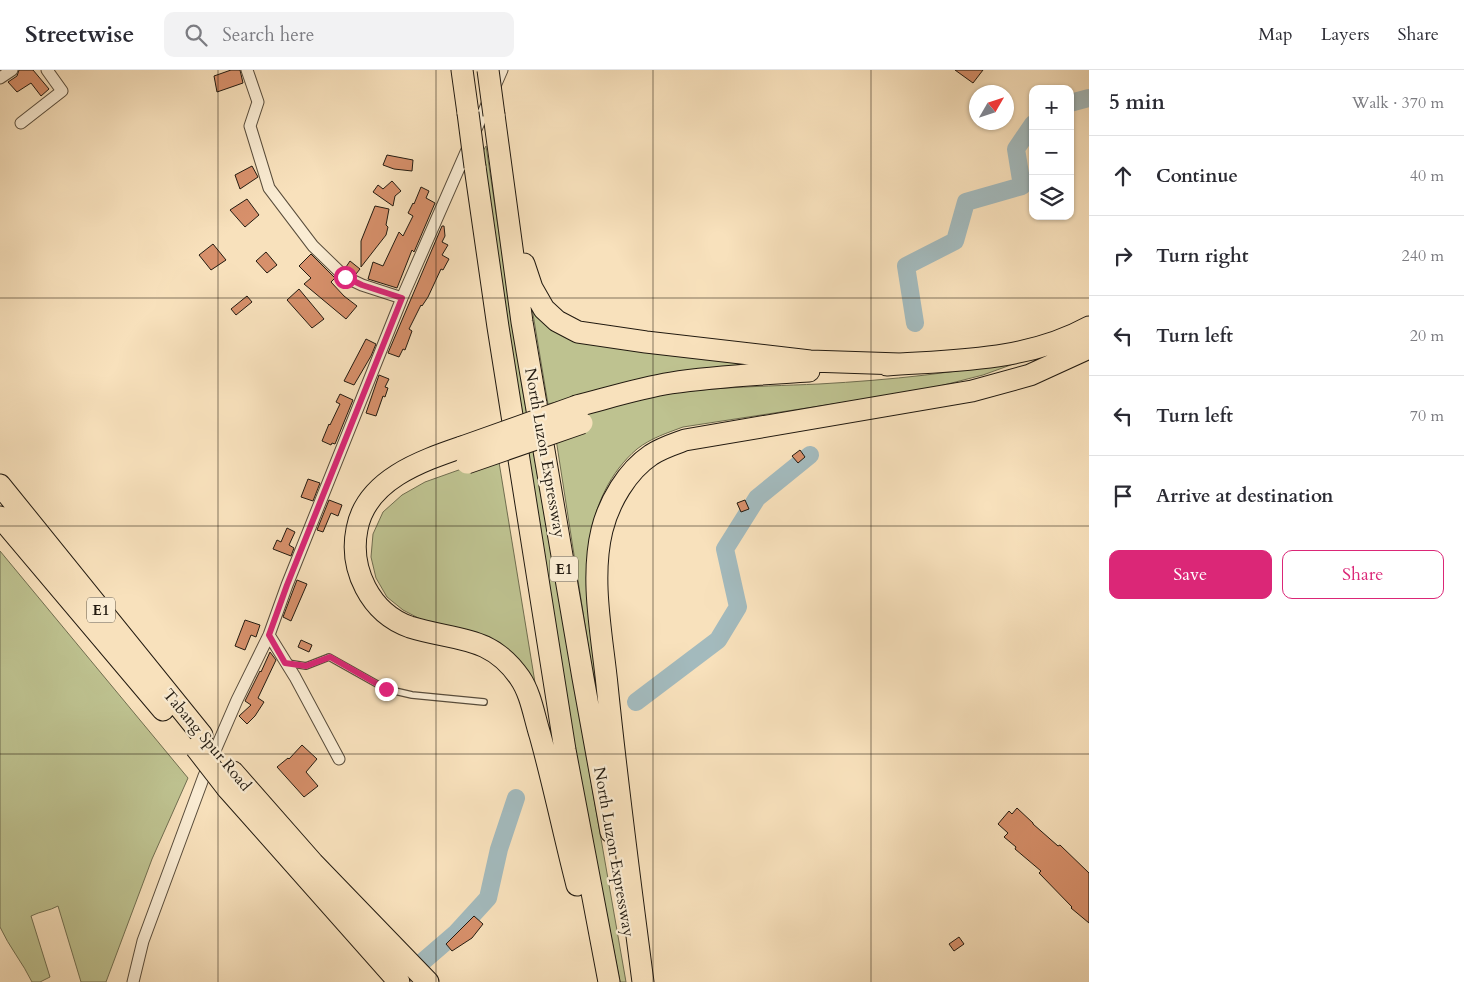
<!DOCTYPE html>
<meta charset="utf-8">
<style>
:root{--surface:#fff;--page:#f2f2f3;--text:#2b2b33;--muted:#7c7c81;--line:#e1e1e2;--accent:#db2777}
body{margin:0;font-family:Cardo,serif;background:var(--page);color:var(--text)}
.controls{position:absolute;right:15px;top:15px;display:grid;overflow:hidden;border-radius:10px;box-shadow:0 1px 4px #0004}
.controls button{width:45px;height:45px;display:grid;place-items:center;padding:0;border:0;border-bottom:1px solid var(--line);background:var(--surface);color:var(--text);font:25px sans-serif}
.compass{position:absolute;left:969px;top:15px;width:45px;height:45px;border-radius:50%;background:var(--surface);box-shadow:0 1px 4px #0004;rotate:51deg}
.stop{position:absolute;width:15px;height:15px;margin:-11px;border:4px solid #db2777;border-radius:50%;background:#fff}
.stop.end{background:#db2777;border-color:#fff;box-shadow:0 1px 5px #0008}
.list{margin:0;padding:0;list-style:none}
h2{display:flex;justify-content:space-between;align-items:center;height:65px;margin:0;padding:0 20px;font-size:21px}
h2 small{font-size:16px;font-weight:400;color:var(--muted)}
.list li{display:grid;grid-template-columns:32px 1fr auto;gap:15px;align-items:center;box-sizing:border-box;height:80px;padding:0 20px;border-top:1px solid var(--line)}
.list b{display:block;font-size:19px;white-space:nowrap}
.list em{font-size:16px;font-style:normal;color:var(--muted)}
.actions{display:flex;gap:10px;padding:15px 20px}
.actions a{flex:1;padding:11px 0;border:1px solid var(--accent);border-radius:10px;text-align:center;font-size:18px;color:var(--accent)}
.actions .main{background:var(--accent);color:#fff}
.icon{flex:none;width:28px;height:28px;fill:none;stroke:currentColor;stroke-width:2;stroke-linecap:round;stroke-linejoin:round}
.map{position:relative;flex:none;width:1089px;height:912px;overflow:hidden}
header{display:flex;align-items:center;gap:30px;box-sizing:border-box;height:70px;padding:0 25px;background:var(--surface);border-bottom:1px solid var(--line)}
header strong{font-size:24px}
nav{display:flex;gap:28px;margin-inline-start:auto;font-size:18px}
.search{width:350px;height:45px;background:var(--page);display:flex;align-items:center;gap:12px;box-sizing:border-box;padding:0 18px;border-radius:10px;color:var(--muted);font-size:19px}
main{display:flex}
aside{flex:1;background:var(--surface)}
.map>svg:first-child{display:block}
</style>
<header>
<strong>Streetwise</strong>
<div class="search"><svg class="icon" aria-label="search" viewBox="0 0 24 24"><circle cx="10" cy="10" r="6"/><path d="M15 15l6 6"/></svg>Search here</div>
<nav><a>Map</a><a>Layers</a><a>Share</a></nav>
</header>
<main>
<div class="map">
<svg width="1089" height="912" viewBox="0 0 1089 912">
<rect width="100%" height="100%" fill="#f8e1bc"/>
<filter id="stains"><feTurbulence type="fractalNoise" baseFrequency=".004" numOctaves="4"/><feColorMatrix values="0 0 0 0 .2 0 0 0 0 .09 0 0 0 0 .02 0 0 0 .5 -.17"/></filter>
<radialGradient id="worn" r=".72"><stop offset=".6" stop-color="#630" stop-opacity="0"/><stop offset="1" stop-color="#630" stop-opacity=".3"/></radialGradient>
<path fill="#bec290" stroke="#706e50" d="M 486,76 L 522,316 L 626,912 L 620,912 L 569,651 L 479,88 Z
M 532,238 L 541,245 L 779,296 L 590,324 L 548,334 Z
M 1030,288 L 983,305 L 924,320 L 683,357 C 667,363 651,368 637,379 C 610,402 595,435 590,470 L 601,612 L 594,613 L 554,356 C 575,348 596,338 618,333 C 684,317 752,317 819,314 C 890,310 960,303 1030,288 Z
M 498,386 L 538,631 L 527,609 L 424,551 L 403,540 L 387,527 L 376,508 L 371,487 L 373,464 L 383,442 L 402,425 L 425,412 Z
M 0,481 L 188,708 L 152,789 L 106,912 L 81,912 L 58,836 C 49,841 41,841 31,846 L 50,907 L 40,912 L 32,912 C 23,893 9,877 0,857 Z"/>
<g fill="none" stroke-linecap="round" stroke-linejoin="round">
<path stroke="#a3babd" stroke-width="18" d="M 1070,33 L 1089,28
M 915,253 L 906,196 L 955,171 L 966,132 L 1022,116 L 1016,79 L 1033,54
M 636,632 L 718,570 L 738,537 L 725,479 L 757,428 L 810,385
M 420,894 L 456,863 L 488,828 L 499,779 L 516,728"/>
</g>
<path fill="#d7906b" stroke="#221a10" d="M 19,0 L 33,0 L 49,19 L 41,26 L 31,13 L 17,22 L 8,12 L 17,6 Z
M 231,0 L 240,0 L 243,13 L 217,22 L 214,6 Z
M 955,0 L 983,0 L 973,13 Z
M 387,85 L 413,90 L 412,101 L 394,99 L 383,95 Z
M 252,96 L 258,107 L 240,119 L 235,105 Z
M 392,111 L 401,121 L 395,126 L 393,136 L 373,122 L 378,115 L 383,119 Z
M 421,117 L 429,121 L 426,128 L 435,133 L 414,182 L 412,180 L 397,218 L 368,209 L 373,192 L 383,196 L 399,162 L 403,166 L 413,146 L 408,143 L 413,133 L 414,134 Z
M 247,129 L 259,145 L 245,157 L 230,140 Z
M 375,136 L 389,139 L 386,155 L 388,157 L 386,165 L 361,197 L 361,171 Z
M 442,156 L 444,156 L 445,166 L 442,172 L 448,175 L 442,185 L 449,189 L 443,200 L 441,199 L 428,227 L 422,236 L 421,235 L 409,259 L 412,261 L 405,280 L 403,279 L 399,287 L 388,283 Z
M 213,174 L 226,190 L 211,200 L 199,185 Z
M 266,182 L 277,195 L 267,203 L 256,191 Z
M 311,184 L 335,208 L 331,212 L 344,226 L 357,236 L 346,249 L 304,214 L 311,208 L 299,196 Z
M 350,191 L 360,199 L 356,204 L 346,197 Z
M 299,219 L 324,249 L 312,258 L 287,230 Z
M 247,226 L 252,232 L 236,245 L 231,239 Z
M 366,269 L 376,274 L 371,286 L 354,315 L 344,311 Z
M 379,305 L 389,309 L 385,317 L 388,318 L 385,327 L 383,326 L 376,346 L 366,343 Z
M 340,324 L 353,330 L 335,374 L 332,373 L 331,375 L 322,371 L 329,354 L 330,355 L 340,334 L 336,332 Z
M 800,380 L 805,387 L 798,393 L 792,386 Z
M 308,409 L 320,413 L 313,431 L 301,427 Z
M 329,430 L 342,435 L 338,446 L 331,443 L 323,462 L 317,460 Z
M 745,430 L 749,439 L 741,442 L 737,433 Z
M 287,458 L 295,462 L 289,475 L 294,478 L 291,486 L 273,479 L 277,470 L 281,472 Z
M 297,510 L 307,514 L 291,551 L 283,547 Z
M 245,550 L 260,555 L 256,567 L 251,565 L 245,580 L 235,576 Z
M 301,570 L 312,575 L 309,582 L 298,577 Z
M 270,582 L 276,590 L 258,628 L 264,632 L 255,646 L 247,654 L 239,646 L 251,635 L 245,631 L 260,601 L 261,602 Z
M 302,675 L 317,689 L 306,702 L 318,716 L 304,727 L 277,697 L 288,688 L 289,689 Z
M 1017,738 L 1033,753 L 1033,754 L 1058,776 L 1060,775 L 1089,803 L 1089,853 L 1071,838 L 1072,837 L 1039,803 L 1041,801 L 1015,779 L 1016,777 L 1004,767 L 1008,763 L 998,754 L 1009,741 L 1012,744 Z
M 474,846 L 483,854 L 472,868 L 452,881 L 446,874 Z
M 959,867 L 964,874 L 954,881 L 949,874 Z"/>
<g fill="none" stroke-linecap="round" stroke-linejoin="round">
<defs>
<path id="service" d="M 287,593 L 306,596 L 329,587 L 386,619 L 412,625 L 484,632"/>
<path id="minor" d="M 247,0 L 258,32 L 250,56 L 269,118 L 313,176 L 345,207 L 362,215 L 402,228
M 0,8 L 12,0
M 21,53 L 62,21 L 47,0
M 269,565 L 295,607 L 339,689
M 133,912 L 143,871 L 204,706 L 237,630 L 269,565 L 287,515 L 402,228 L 502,0"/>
<path id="motorway" d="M 462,0 L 468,43
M 494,45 L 522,252 L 583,608 L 611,762
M 475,97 L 498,257 L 565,680 L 609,912
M 524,194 L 532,218 L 544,239 L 557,251 L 578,262 L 646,272 L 810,291 L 900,294
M 887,295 C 956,290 1027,291 1089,257
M 577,336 C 608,328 639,318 671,313 C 717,306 763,304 809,301
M 462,377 C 421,391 366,410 357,459 C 349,499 370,543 410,557 C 454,571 490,564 520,608 C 531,624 534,646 540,665 C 554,715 564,765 577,815
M 0,415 L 202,665
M 0,447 L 163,640
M 233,702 L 313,793 L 428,912
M 227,718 L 399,912
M 643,912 C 630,813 617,714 607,615 C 602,565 590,509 602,460 C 609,432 627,401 651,385 C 661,378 674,374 685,370 L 972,321 L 1030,305 L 1089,278"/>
</defs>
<use href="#service" stroke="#584c3b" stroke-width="8"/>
<use href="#minor" stroke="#584c3b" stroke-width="13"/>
<use href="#motorway" stroke="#221a10" stroke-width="23"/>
<use href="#service" stroke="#faecd3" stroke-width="5.5"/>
<use href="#minor" stroke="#faecd3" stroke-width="11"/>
<use href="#motorway" stroke="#f8e1bc" stroke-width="21"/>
<defs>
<path id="motorway-bridge" d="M 488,0 L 494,45
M 468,43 L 475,97
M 462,377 L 577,336
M 467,393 L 582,353
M 196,678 L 227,718"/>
</defs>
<use href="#motorway-bridge" stroke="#221a10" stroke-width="23" stroke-linecap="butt"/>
<use href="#motorway-bridge" stroke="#f8e1bc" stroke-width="21"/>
</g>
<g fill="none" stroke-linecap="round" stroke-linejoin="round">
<path stroke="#db2777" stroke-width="6" d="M 345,207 L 362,215 L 402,228 L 287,515 L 269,565 L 285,593 L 306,596 L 330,587 L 386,619"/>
</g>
<path fill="none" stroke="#221a10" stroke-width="1" stroke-opacity="0.55" d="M 218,0 L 218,912M 436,0 L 436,912M 653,0 L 653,912M 871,0 L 871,912M 0,228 L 1089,228M 0,456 L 1089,456M 0,684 L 1089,684"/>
<g text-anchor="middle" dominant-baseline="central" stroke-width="4.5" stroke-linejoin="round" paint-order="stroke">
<g fill="#faecd3" stroke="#63594a" stroke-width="1">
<rect x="550" y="486.5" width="28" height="25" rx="4"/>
<rect x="87" y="527.5" width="28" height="25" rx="4"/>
</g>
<g font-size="15" font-weight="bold" fill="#221a10">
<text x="564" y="499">E1</text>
<text x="101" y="540">E1</text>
</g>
<g font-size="16" fill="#221a10" stroke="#faecd3">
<text transform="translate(545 383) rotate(80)">North Luzon Expressway</text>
<text transform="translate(207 670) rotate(50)">Tabang Spur Road</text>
<text transform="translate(614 782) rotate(80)">North Luzon Expressway</text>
</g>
</g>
<rect width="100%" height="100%" filter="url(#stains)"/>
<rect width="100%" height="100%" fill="url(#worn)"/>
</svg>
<div class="controls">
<button>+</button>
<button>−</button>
<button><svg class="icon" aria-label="layers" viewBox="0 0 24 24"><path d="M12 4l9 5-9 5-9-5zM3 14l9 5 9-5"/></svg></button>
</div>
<svg class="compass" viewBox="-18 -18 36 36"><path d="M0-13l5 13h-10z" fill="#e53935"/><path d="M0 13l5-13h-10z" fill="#7c7c81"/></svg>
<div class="stop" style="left:345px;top:207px"></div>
<div class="stop end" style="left:386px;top:619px"></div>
</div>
<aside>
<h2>5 min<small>Walk · 370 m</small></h2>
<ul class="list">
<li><svg class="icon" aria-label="ahead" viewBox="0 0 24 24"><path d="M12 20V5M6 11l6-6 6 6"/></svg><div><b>Continue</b></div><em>40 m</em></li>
<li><svg class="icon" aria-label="right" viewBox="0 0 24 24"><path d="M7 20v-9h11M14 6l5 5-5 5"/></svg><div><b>Turn right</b></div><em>240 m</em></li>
<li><svg class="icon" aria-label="left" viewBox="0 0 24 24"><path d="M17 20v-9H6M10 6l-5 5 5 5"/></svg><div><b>Turn left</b></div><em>20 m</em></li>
<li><svg class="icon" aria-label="left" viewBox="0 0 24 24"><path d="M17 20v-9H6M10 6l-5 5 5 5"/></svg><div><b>Turn left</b></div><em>70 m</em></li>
<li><svg class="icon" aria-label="arrive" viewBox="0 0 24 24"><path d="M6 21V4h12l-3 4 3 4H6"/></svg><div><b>Arrive at destination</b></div></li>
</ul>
<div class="actions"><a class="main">Save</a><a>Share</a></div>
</aside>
</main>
